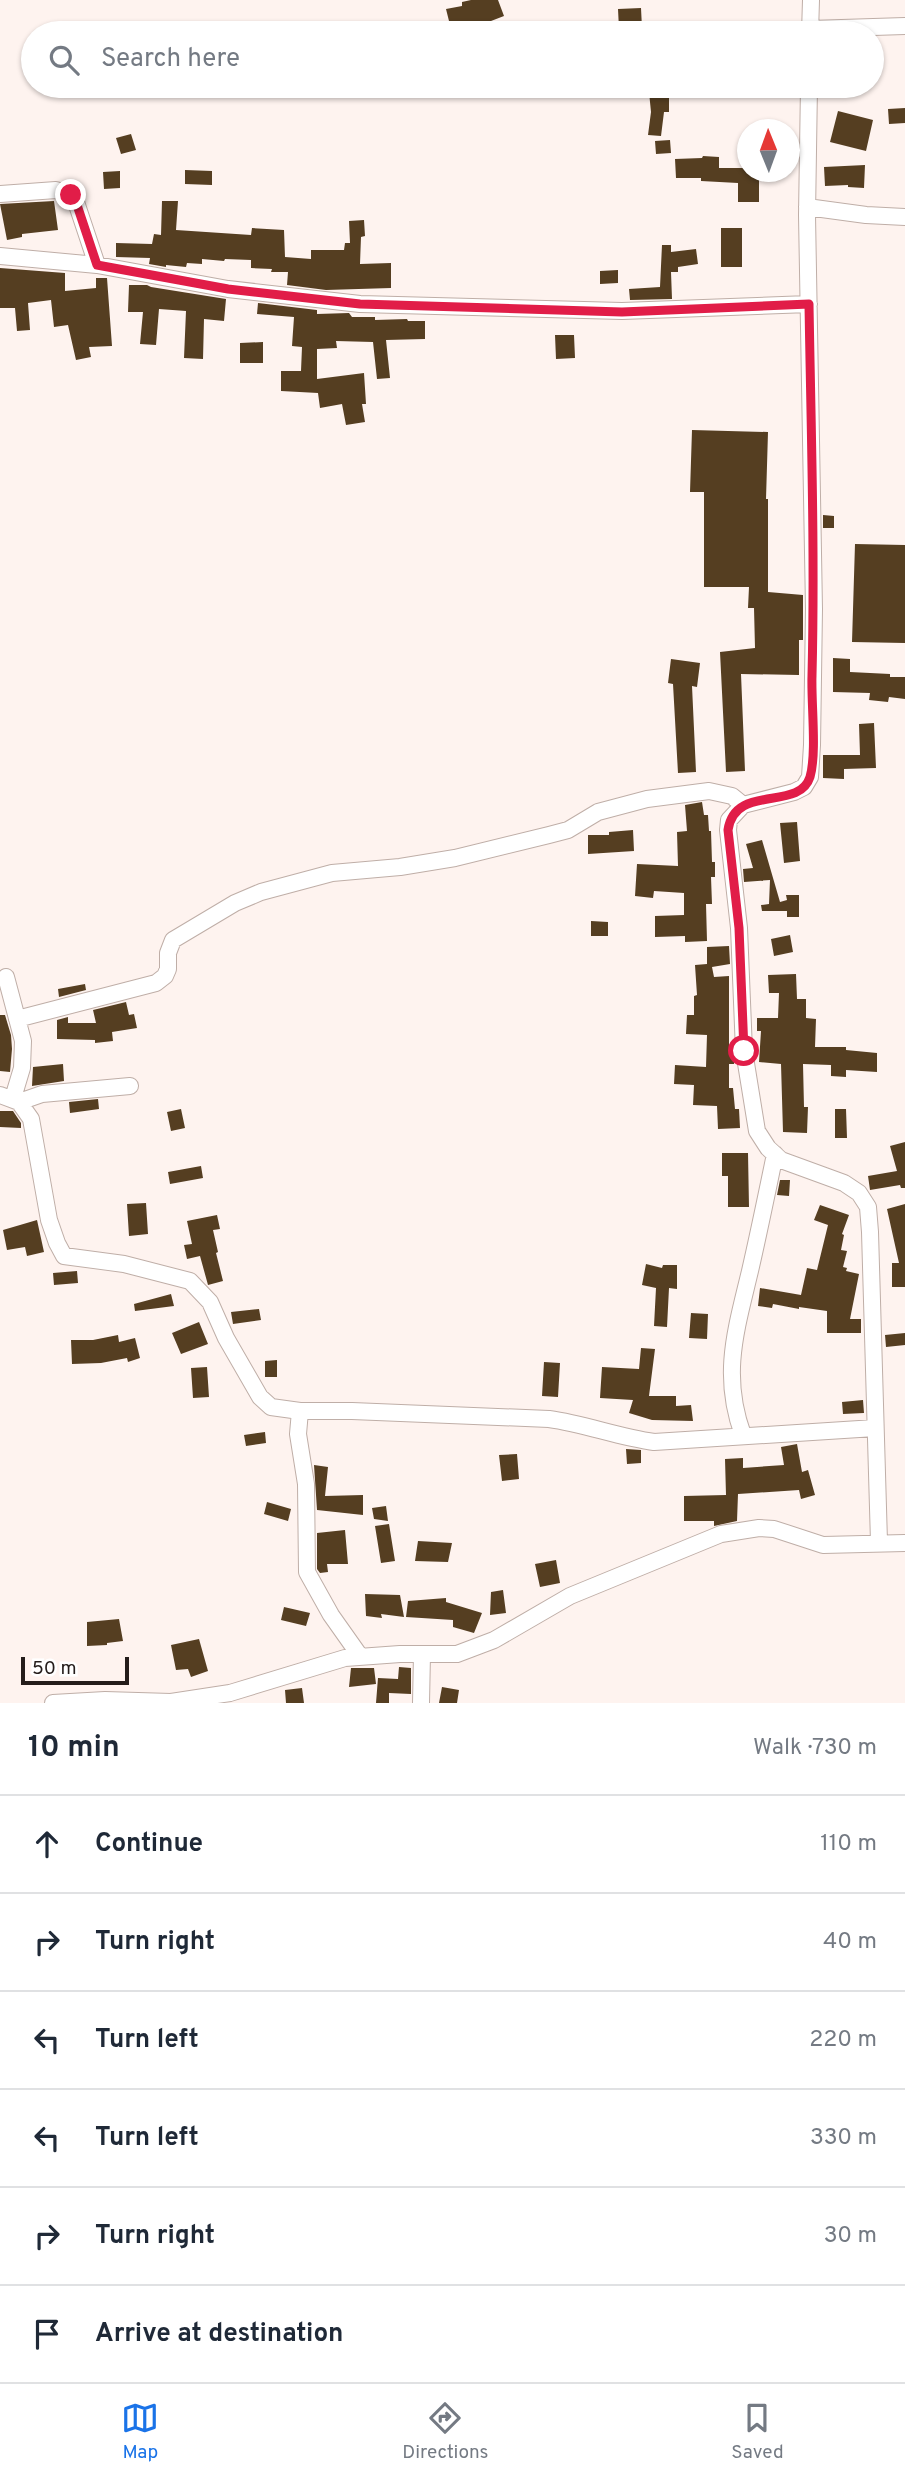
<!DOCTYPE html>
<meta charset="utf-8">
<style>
:root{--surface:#fff;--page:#f2f2f3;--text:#1f2937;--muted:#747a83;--line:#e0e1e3;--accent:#1a73e8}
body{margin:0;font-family:Overpass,sans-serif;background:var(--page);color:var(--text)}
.compass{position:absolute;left:737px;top:119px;width:63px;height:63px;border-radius:50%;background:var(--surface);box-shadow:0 2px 5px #0004;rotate:359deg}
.scale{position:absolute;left:21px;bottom:18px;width:108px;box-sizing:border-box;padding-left:7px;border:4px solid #241d1b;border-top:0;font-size:19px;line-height:24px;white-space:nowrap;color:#241d1b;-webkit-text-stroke:5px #fff;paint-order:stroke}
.stop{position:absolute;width:21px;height:21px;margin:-16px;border:5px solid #e11d48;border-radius:50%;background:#fff}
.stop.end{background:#e11d48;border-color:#fff;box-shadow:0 2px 7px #0008}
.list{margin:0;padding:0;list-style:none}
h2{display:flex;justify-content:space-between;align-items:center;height:91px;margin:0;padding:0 28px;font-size:30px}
h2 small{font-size:23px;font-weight:400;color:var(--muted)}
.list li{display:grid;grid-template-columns:46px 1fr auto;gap:21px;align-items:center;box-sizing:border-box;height:98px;padding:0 28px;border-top:2px solid var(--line)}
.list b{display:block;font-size:26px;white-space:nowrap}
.list em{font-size:23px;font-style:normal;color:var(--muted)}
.icon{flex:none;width:38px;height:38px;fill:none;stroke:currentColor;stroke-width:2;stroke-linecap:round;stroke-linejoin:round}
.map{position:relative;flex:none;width:905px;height:1703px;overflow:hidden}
.search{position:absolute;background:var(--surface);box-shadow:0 2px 5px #0004;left:21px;right:21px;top:21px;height:77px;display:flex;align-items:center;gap:18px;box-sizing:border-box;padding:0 24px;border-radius:38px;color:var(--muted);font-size:26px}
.sheet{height:679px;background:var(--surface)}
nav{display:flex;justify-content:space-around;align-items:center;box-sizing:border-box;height:98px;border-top:2px solid var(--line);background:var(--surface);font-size:19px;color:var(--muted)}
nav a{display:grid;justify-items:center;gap:4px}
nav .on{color:var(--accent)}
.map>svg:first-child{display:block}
</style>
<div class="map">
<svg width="905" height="1703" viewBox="0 0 905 1703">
<rect width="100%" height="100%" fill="#fef3ef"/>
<path fill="#553e21" d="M 471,0 L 498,0 L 504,16 L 465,31 L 466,33 L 452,33 L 446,9 L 462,6 L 462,2 Z
M 641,8 L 642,28 L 619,29 L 618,9 Z
M 649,92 L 669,92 L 669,112 L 664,112 L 661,136 L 648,135 L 651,112 Z
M 905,108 L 905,123 L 889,124 L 888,109 Z
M 838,111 L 873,120 L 866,151 L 830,142 Z
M 131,134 L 136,150 L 121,154 L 116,138 Z
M 670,140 L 671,153 L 656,154 L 655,141 Z
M 703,156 L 719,157 L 719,168 L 747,168 L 747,172 L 759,172 L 759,202 L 738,202 L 738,183 L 701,181 L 701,178 L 676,178 L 675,159 L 702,158 Z
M 865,165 L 864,188 L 848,187 L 848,185 L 825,186 L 824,167 Z
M 185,170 L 212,171 L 212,185 L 185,184 Z
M 120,171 L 120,188 L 104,189 L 103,172 Z
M 54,201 L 58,230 L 22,234 L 22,237 L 7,240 L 0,204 Z
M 162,201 L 178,201 L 176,230 L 251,235 L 252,228 L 284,230 L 285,257 L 311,259 L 311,250 L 344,250 L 345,243 L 350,243 L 349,221 L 364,220 L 365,236 L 361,237 L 360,264 L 391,263 L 391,288 L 326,290 L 287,285 L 288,272 L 271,272 L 272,269 L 251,268 L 251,260 L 225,259 L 224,261 L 202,259 L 202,264 L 187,263 L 186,267 L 166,265 L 166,267 L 149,264 L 150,258 L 116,257 L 116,243 L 152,244 L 154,234 L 161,235 Z
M 721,228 L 742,228 L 742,267 L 721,267 Z
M 662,245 L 671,245 L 671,252 L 696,249 L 698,264 L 678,267 L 678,272 L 671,272 L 672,299 L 630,300 L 629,289 L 660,287 Z
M 0,268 L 65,273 L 65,291 L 96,288 L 96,278 L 107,278 L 112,346 L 89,347 L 91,357 L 76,360 L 68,325 L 54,327 L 51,300 L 28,303 L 30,330 L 17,331 L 15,308 L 0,308 Z
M 618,270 L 618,283 L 600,284 L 600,271 Z
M 129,285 L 147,285 L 151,287 L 226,299 L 224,321 L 204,319 L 203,359 L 184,358 L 186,311 L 159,309 L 156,345 L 140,344 L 143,312 L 128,312 Z
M 258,303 L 317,310 L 317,314 L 349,313 L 352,317 L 375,317 L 375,320 L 407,319 L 408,321 L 425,321 L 425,339 L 386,340 L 390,378 L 377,379 L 373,342 L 336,341 L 337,348 L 317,349 L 317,379 L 364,373 L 366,404 L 362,404 L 365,422 L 346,425 L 342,404 L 320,408 L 318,393 L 281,391 L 281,371 L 301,371 L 302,347 L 292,346 L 294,317 L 257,314 Z
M 555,335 L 574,335 L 575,358 L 556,359 Z
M 263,342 L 263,363 L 240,363 L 240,343 Z
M 692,430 L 768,432 L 766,499 L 768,499 L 768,592 L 803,595 L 803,640 L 799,640 L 799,675 L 741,674 L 745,771 L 726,772 L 720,652 L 755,648 L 754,608 L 748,608 L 749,587 L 704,587 L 704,492 L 690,492 Z
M 823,515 L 834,516 L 834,528 L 823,528 Z
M 855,544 L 905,545 L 905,643 L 852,642 Z
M 833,658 L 850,659 L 850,672 L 890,674 L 890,677 L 905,677 L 905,699 L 889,697 L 888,702 L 869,700 L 870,693 L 833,692 Z
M 671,659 L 700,663 L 697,687 L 692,686 L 696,772 L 678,773 L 673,684 L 668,683 Z
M 874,723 L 876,768 L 844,769 L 844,779 L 823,778 L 823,755 L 860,755 L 859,724 Z
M 702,802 L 704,815 L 708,815 L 709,831 L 711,831 L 712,862 L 715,862 L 715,877 L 711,877 L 712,904 L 706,904 L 707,941 L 685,942 L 685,936 L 655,937 L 655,916 L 684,915 L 684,893 L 654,891 L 653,898 L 635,896 L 637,864 L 678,866 L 677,832 L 687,831 L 685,805 Z
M 797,822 L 800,861 L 784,863 L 780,823 Z
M 633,830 L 634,851 L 588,854 L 588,835 L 609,835 L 609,832 Z
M 762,840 L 780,902 L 787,900 L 786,895 L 799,895 L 799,917 L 787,917 L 787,911 L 762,911 L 761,905 L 769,904 L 770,880 L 744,882 L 743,869 L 753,868 L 746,844 Z
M 591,921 L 608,922 L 608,936 L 591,936 Z
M 790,935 L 793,952 L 774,956 L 771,939 Z
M 729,946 L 730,964 L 712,967 L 714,977 L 729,976 L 729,1052 L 734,1052 L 734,1064 L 729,1064 L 729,1088 L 733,1088 L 735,1109 L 739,1109 L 740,1128 L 718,1129 L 717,1106 L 693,1105 L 694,1085 L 674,1084 L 675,1065 L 706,1067 L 707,1035 L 686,1034 L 687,1015 L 694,1015 L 694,996 L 697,995 L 695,965 L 707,964 L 707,947 Z
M 796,974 L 797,999 L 806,999 L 806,1018 L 816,1019 L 815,1047 L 846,1047 L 846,1050 L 877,1053 L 877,1072 L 846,1070 L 846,1077 L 831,1076 L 831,1065 L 803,1064 L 804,1107 L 808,1107 L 807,1133 L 783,1132 L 781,1064 L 759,1062 L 761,1031 L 757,1031 L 757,1018 L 778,1018 L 779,993 L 769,993 L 768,975 Z
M 85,984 L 86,990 L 59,997 L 58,989 Z
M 126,1002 L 129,1015 L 134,1014 L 137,1028 L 112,1032 L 113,1041 L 95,1043 L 95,1040 L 57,1039 L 57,1020 L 68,1017 L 68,1023 L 96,1023 L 93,1010 Z
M 0,1015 L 5,1015 L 11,1035 L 12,1049 L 10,1072 L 0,1071 Z
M 63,1064 L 64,1081 L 32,1086 L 33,1067 Z
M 98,1099 L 99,1109 L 70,1113 L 69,1102 Z
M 181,1109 L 185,1128 L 171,1131 L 167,1112 Z
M 835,1109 L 846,1109 L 847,1138 L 835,1138 Z
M 0,1111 L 13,1111 L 21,1123 L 21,1128 L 0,1127 Z
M 905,1142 L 905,1188 L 901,1188 L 900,1185 L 870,1190 L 868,1176 L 897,1171 L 890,1146 Z
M 722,1153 L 748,1153 L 749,1207 L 728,1207 L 728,1176 L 722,1176 Z
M 201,1166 L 203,1178 L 170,1184 L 168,1172 Z
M 780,1180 L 790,1180 L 789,1196 L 777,1195 Z
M 146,1203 L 148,1234 L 129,1236 L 127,1204 Z
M 905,1204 L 905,1287 L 892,1287 L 892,1263 L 899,1263 L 887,1209 Z
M 820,1205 L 849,1215 L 842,1234 L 844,1235 L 841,1250 L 847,1251 L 843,1267 L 847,1268 L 846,1271 L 859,1274 L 850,1319 L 861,1319 L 861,1333 L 827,1333 L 827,1311 L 799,1307 L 799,1309 L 773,1304 L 772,1308 L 758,1306 L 760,1288 L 801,1295 L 807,1268 L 817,1270 L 828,1225 L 814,1220 Z
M 217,1215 L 220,1229 L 213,1230 L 218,1252 L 216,1253 L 223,1281 L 208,1285 L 200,1256 L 187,1259 L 184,1245 L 192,1244 L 187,1221 Z
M 37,1220 L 44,1252 L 27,1256 L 25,1247 L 7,1250 L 3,1230 Z
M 646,1264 L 662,1268 L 663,1265 L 677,1265 L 677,1289 L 669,1288 L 667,1327 L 654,1326 L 656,1288 L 642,1285 Z
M 77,1271 L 78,1283 L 54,1285 L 53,1273 Z
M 171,1294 L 174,1306 L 135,1311 L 134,1304 Z
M 259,1309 L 261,1320 L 233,1324 L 231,1312 Z
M 691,1313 L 708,1314 L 707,1339 L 689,1338 Z
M 199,1322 L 208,1344 L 181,1354 L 172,1333 Z
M 905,1333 L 905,1345 L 886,1347 L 885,1335 Z
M 118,1335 L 119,1342 L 135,1338 L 140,1358 L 128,1362 L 127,1358 L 101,1363 L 72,1364 L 71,1340 L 93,1340 Z
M 641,1348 L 655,1349 L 649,1396 L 676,1396 L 676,1406 L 691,1405 L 693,1421 L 652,1420 L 629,1413 L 633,1400 L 600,1398 L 602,1367 L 639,1369 Z
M 277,1360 L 277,1377 L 265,1377 L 265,1361 Z
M 544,1362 L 560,1363 L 558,1397 L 542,1396 Z
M 207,1367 L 209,1397 L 193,1398 L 191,1368 Z
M 863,1400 L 864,1413 L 843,1414 L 842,1402 Z
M 265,1432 L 266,1443 L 246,1446 L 244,1435 Z
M 797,1444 L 802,1472 L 808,1470 L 815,1495 L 801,1499 L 799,1490 L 738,1494 L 737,1521 L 714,1526 L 714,1521 L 684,1521 L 684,1496 L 726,1495 L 725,1459 L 743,1458 L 743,1468 L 784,1465 L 781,1447 Z
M 626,1449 L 641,1450 L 641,1463 L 627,1464 Z
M 517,1454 L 519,1479 L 502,1481 L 499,1455 Z
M 314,1465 L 328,1467 L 325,1496 L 363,1495 L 363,1515 L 317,1510 Z
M 267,1502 L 291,1509 L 288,1521 L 264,1514 Z
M 386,1506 L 388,1521 L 374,1519 L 372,1508 Z
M 389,1524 L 395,1561 L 381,1563 L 375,1526 Z
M 345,1530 L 348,1564 L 327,1564 L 328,1572 L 320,1573 L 317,1569 L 317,1533 Z
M 418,1541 L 452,1543 L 448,1562 L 415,1561 Z
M 556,1560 L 560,1583 L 540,1587 L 535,1564 Z
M 503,1590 L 506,1613 L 490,1615 L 491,1592 Z
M 365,1594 L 400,1595 L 404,1617 L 381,1614 L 382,1618 L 366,1616 Z
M 446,1598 L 446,1602 L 482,1613 L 474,1633 L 453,1627 L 453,1620 L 406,1617 L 408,1601 Z
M 284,1607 L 310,1613 L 306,1626 L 281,1620 Z
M 119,1619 L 123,1641 L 107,1643 L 107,1645 L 87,1646 L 87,1622 Z
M 199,1639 L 208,1671 L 191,1677 L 188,1669 L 176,1670 L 171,1645 Z
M 399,1667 L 411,1668 L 411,1694 L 389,1693 L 389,1703 L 376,1703 L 378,1678 L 398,1679 Z
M 351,1668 L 374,1668 L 376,1684 L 349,1687 Z
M 442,1687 L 459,1690 L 457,1703 L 439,1703 Z
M 302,1688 L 304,1703 L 286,1703 L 285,1690 Z"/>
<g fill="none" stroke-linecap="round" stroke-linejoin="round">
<defs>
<path id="minor" d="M 810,29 L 905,26
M 810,33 L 811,0
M 809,86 L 807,215 L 814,609 L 812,745 L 810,777 L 804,787 L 794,792 L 743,805 L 729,820 L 728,830 L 739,928 L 744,1051 L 757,1131 L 768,1148 L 781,1160 L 844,1183 L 859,1193 L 868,1207 L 870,1232 L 879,1542
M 0,194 L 56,190 L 71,195 L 77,205 L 97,265
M 807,207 L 866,215 L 905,217
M 0,256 L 97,265 L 228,289 L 360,304 L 622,311 L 809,304
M 6,977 L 23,1041 L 22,1068 L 13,1098
M 17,1019 L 156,983 L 165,976 L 168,969 L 168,953 L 173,940 L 235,903 L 261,892 L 332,873 L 400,867 L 455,858 L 549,835 L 568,830 L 598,812 L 647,799 L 709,791 L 732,796 L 743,805
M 0,1095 L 19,1102 L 31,1119 L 49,1220 L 57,1243 L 64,1256 L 124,1264 L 190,1281 L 210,1302 L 226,1338 L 260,1397 L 271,1407 L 300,1411 L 352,1411 L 549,1419 C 585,1424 618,1437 654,1442 L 875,1428
M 19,1102 L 42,1094 L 130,1086
M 300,1411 L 298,1434 L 306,1484 L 307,1572 L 331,1615 L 360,1656
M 743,1435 C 721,1375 736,1330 750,1271 C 759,1232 767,1193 775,1154
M 53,1703 L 105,1700 L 171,1702 L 230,1693 L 345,1658 L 400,1654 L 457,1654 L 494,1640 L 570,1596 L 721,1534 L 759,1528 L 774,1529 L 823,1545 L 905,1543
M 421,1703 L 422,1654"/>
</defs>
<use href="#minor" stroke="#bfaea7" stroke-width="18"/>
<use href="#minor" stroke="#fff" stroke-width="16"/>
</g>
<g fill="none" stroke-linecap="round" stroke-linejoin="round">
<path stroke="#e11d48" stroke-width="9" d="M 71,195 L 77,205 L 97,265 L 228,289 L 360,304 L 622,312 L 809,304 C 811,428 815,552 812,676 C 811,703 817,753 810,777 C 799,812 735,783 728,830 L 739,928 L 744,1051"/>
</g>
</svg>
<svg class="compass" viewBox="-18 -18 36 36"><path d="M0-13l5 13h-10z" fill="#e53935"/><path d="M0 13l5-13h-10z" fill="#747a83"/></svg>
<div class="scale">50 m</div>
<div class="stop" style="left:744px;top:1051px"></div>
<div class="stop end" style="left:71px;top:195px"></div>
<div class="search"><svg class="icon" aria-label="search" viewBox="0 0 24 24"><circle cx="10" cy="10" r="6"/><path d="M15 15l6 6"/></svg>Search here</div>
</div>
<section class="sheet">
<h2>10 min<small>Walk · 730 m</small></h2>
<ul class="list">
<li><svg class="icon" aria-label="ahead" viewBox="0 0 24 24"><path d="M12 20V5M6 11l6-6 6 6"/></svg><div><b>Continue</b></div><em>110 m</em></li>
<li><svg class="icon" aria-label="right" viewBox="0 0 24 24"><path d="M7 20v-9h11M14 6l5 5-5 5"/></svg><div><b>Turn right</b></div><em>40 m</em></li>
<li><svg class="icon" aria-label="left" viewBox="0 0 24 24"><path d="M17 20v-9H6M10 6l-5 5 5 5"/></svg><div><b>Turn left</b></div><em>220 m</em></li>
<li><svg class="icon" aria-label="left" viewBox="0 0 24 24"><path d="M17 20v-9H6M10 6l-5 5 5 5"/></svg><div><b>Turn left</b></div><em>330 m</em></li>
<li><svg class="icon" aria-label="right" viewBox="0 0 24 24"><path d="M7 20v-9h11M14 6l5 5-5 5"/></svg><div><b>Turn right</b></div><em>30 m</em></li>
<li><svg class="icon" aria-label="arrive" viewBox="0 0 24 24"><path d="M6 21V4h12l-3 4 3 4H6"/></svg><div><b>Arrive at destination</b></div></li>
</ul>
</section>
<nav>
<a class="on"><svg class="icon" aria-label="map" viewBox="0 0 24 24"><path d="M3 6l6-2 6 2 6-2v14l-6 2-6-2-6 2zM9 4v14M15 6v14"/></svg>Map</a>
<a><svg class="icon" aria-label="directions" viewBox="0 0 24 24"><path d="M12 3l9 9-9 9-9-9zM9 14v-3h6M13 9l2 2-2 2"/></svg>Directions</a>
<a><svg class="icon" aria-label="saved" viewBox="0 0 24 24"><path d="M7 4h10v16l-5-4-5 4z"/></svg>Saved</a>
</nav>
